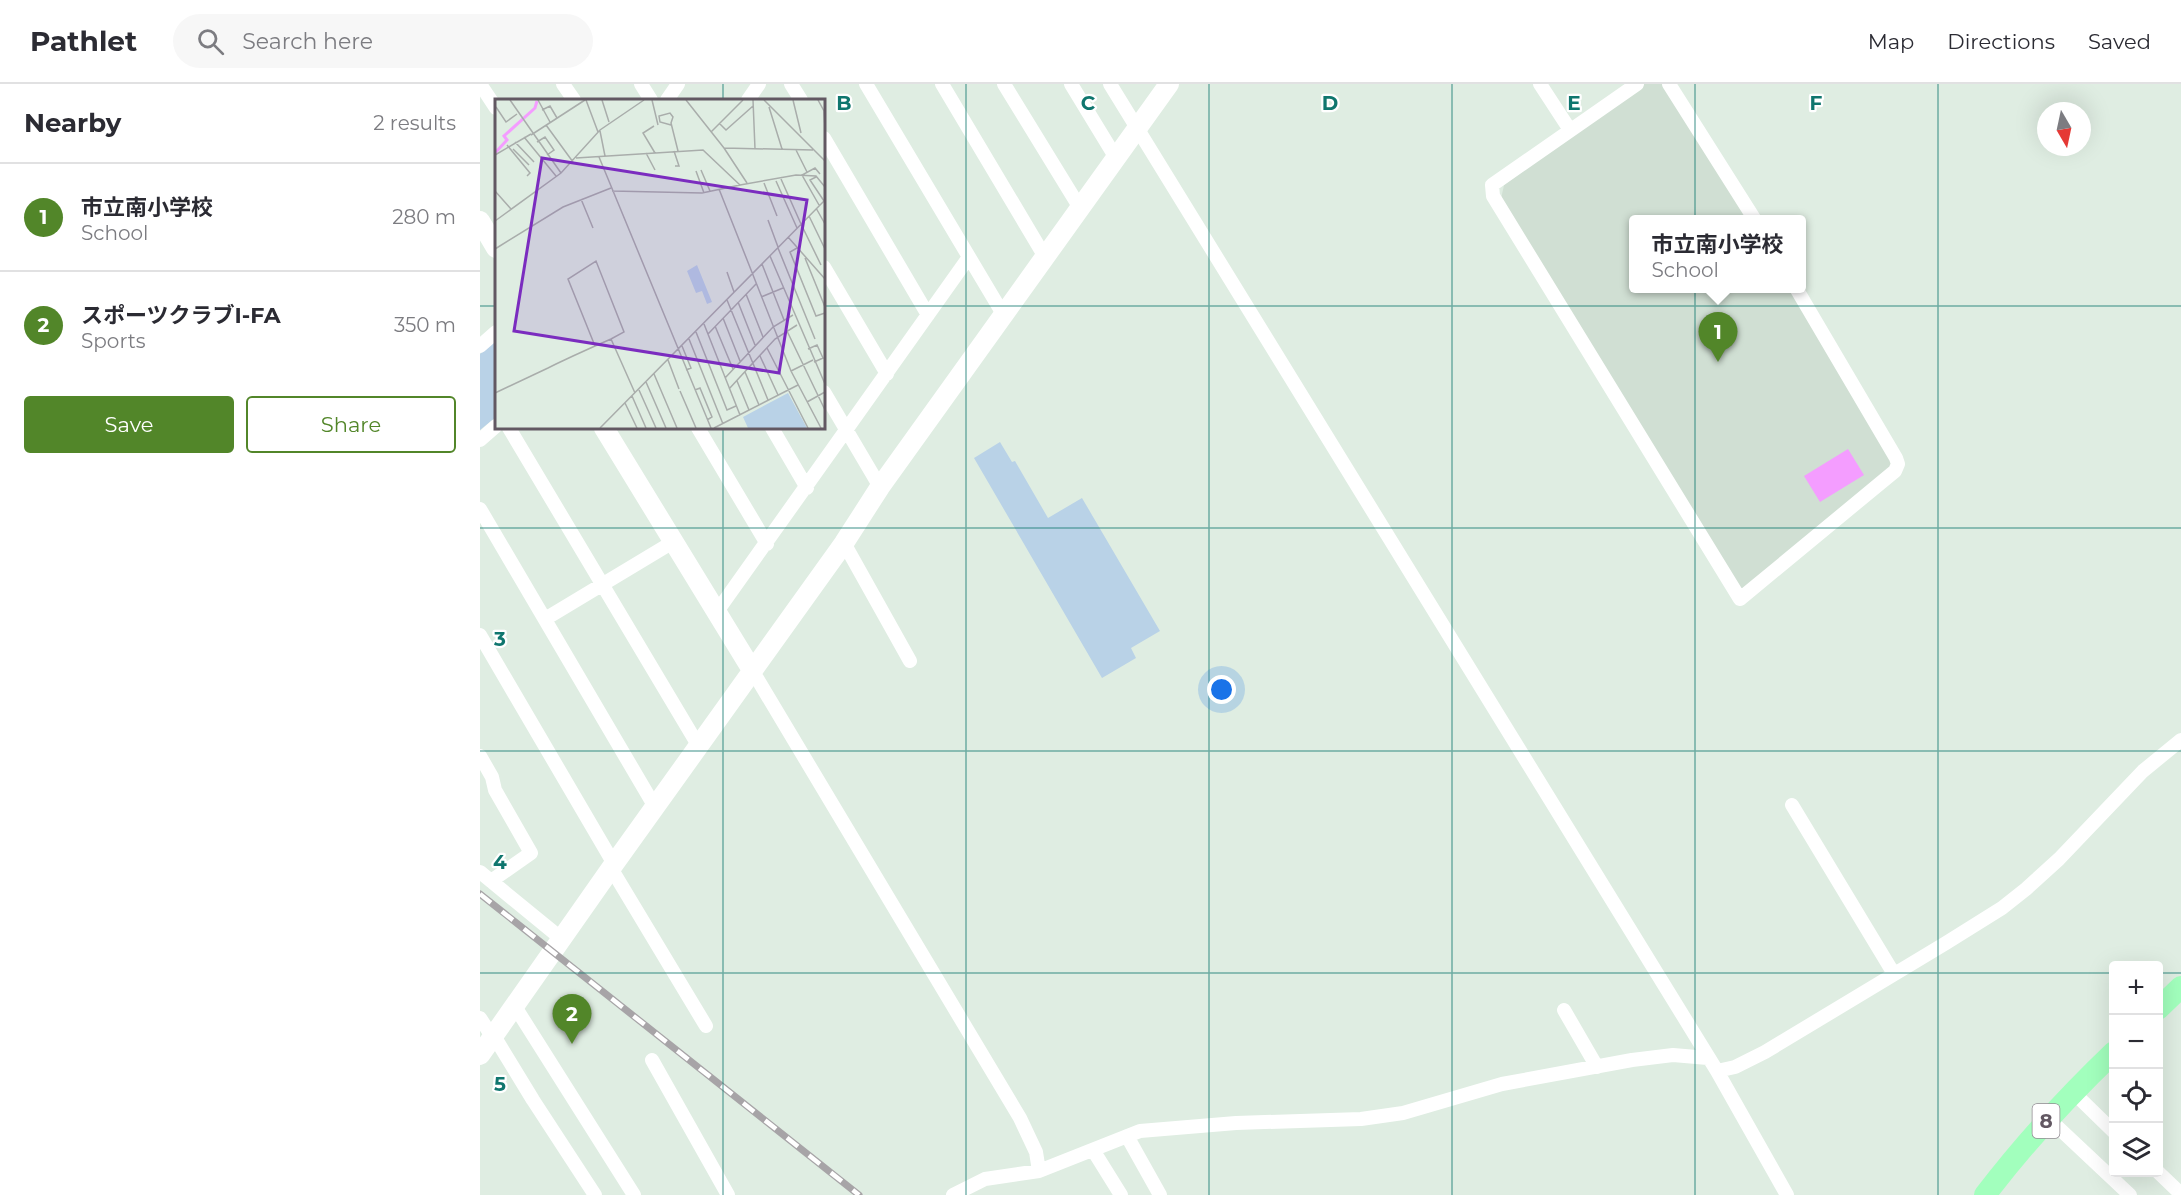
<!DOCTYPE html>
<meta charset="utf-8">
<style>
:root{--surface:#fff;--page:#f7f7f7;--text:#2b2b33;--muted:#7c7c81;--line:#e1e1e2;--accent:#528629}
body{margin:0;font-family:Montserrat,"Noto Sans JP",sans-serif;background:var(--page);color:var(--text)}
.controls{position:absolute;right:18px;bottom:18px;display:grid;overflow:hidden;border-radius:6px;box-shadow:0 6px 24px #0002}
.controls button{width:54px;height:54px;display:grid;place-items:center;padding:0;border:0;border-bottom:2px solid var(--line);background:var(--surface);color:var(--text);font:30px sans-serif}
.compass{position:absolute;left:1557px;top:18px;width:54px;height:54px;border-radius:50%;background:var(--surface);box-shadow:0 6px 24px #0002;rotate:171deg}
.you{position:absolute;left:742px;top:606px;width:21px;height:21px;margin:-15px;border:4px solid #fff;border-radius:50%;background:#1a73e8;box-shadow:0 0 0 9px #1a73e833}
.badge{display:grid;place-items:center;width:39px;height:39px;border-radius:50%;background:var(--accent);color:#fff;font-size:20px;font-weight:700}
.pin{position:absolute;translate:-50% -50px;filter:drop-shadow(0 2px 3px #0008)}
.pin::after{content:'';position:absolute;top:32px;width:21px;height:18px;background:inherit;clip-path:polygon(0 0,100% 0,50% 100%)}
.popup{position:absolute;left:1149px;top:131px;width:177px;height:78px;box-sizing:border-box;display:grid;place-content:center;border-radius:6px;background:var(--surface);filter:drop-shadow(0 2px 4px #0005);font-size:20px;white-space:nowrap;color:var(--muted)}
.popup b{font-size:22px;color:var(--text)}
.popup::after{content:'';position:absolute;left:50%;top:100%;margin-left:-12px;border:12px solid transparent;border-top-color:var(--surface)}
.list{margin:0;padding:0;list-style:none}
h2{display:flex;justify-content:space-between;align-items:center;height:78px;margin:0;padding:0 24px;font-size:26px}
h2 small{font-size:20px;font-weight:400;color:var(--muted)}
.list li{display:grid;grid-template-columns:39px 1fr auto;gap:18px;align-items:center;box-sizing:border-box;height:108px;padding:0 24px;border-top:2px solid var(--line)}
.list b{display:block;font-size:22px;white-space:nowrap}
.list p{margin:0;font-size:20px;white-space:nowrap;color:var(--muted)}
.list em{font-size:20px;font-style:normal;color:var(--muted)}
.actions{display:flex;gap:12px;padding:18px 24px}
.actions a{flex:1;padding:14px 0;border:2px solid var(--accent);border-radius:6px;text-align:center;font-size:21px;color:var(--accent)}
.actions .main{background:var(--accent);color:#fff}
.icon{flex:none;width:33px;height:33px;fill:none;stroke:currentColor;stroke-width:2;stroke-linecap:round;stroke-linejoin:round}
.map{position:relative;flex:none;width:1701px;height:1111px;overflow:hidden}
header{display:flex;align-items:center;gap:36px;box-sizing:border-box;height:84px;padding:0 30px;background:var(--surface);border-bottom:2px solid var(--line)}
header strong{font-size:28px}
nav{display:flex;gap:33px;margin-inline-start:auto;font-size:21px}
.search{width:420px;height:54px;background:var(--page);display:flex;align-items:center;gap:15px;box-sizing:border-box;padding:0 21px;border-radius:33px;color:var(--muted);font-size:22px}
main{display:flex}
aside{flex:1;background:var(--surface)}
.map>svg:first-child{display:block}
</style>
<header>
<strong>Pathlet</strong>
<div class="search"><svg class="icon" aria-label="search" viewBox="0 0 24 24"><circle cx="10" cy="10" r="6"/><path d="M15 15l6 6"/></svg>Search here</div>
<nav><a>Map</a><a>Directions</a><a>Saved</a></nav>
</header>
<main>
<aside>
<h2>Nearby<small>2 results</small></h2>
<ul class="list">
<li><span class="badge">1</span><div><b>市立南小学校</b><p>School</p></div><em>280 m</em></li>
<li><span class="badge">2</span><div><b>スポーツクラブI-FA</b><p>Sports</p></div><em>350 m</em></li>
</ul>
<div class="actions"><a class="main">Save</a><a>Share</a></div>
</aside>
<div class="map">
<svg width="1701" height="1111" viewBox="0 0 1701 1111">
<rect width="100%" height="100%" fill="#dfede2"/>
<path fill="#d0dfd3" d="M 1164,0 L 1185,0 L 1268,135 L 1154,136 L 1154,204 L 1310,205 L 1414,377 L 1413,384 L 1260,508 L 1021,115 L 1024,101 Z"/>
<path fill="#b9d2e7" d="M 16,256 L 16,333 L 0,346 L 0,270 Z
M 520,358 L 532,378 L 535,377 L 568,434 L 602,414 L 680,547 L 651,564 L 656,574 L 622,594 L 494,374 Z"/>
<path fill="#f49dff" d="M 1368,365 L 1384,391 L 1340,418 L 1324,392 Z"/>
<g fill="none" stroke-linecap="round" stroke-linejoin="round">
<path stroke="#fff" stroke-width="14" d="M 0,0 L 16,24
M 83,0 L 94,16
M 161,0 L 171,16
M 311,0 L 321,16
M 386,0 L 523,230
M 462,0 L 565,173
M 524,0 L 600,124
M 591,0 L 636,74
M 630,0 L 1237,987 L 1307,1111
M 1060,0 L 1090,46
M 1157,0 L 1012,101 L 1013,112 L 1260,515 L 1415,387 L 1418,380 L 1416,374 L 1316,204
M 1189,0 L 1275,136
M 187,16 L 198,0
M 268,16 L 279,0
M 344,54 L 448,231
M 344,183 L 407,290
M 0,262 L 16,248
M 344,308 L 400,403
M 29,344 L 218,661
M 218,344 L 287,460
M 292,344 L 327,404
M 0,356 L 16,342
M 0,425 L 175,723
M 364,459 L 430,577
M 236,529 L 489,173
M 65,535 L 193,458
M 0,551 L 134,780
M 272,586 L 540,1034 L 556,1068 L 559,1087
M 0,672 L 12,693 L 15,706 L 51,769 L 11,797
M 1312,721 L 1414,890
M 131,784 L 226,942
M 0,788 L 83,856
M 34,921 L 154,1111
M 1084,926 L 1117,983
M 0,934 L 13,954
M 14,952 L 53,1016 L 115,1111
M 172,976 L 248,1111
M 1237,987 L 1255,983 L 1285,968 L 1466,859 L 1522,824 L 1546,805 L 1579,775 L 1663,687 L 1701,656
M 1593,1008 L 1634,1048
M 1568,1034 L 1650,1111
M 647,1052 L 680,1111
M 613,1066 L 641,1111
M 1678,1088 L 1701,1110
M 473,1111 L 505,1095 L 559,1087 L 660,1047 L 756,1039 L 881,1035 L 923,1029 L 1022,1000 L 1152,976 L 1193,971 L 1228,974"/>
<path stroke="#fff" stroke-width="20" d="M 0,137 L 16,164
M 124,344 L 272,586
M 0,971 L 134,780 L 364,459 L 400,403 L 689,0"/>
<path stroke="#a2ffbd" stroke-width="22" d="M 1678,925 L 1701,903
M 1505,1111 C 1544,1060 1587,1013 1634,968"/>
<defs>
<path id="rail" d="M 0,810 L 379,1111"/>
</defs>
<use href="#rail" stroke="#a7a4a7" stroke-width="7"/>
<use href="#rail" stroke="#fff" stroke-width="4.5" stroke-dasharray="14" stroke-linecap="butt"/>
</g>
<path fill="none" stroke="#0f766e" stroke-width="1.5" stroke-opacity="0.55" d="M 243,0 L 243,16M 486,0 L 486,1111M 729,0 L 729,1111M 972,0 L 972,1111M 1215,0 L 1215,1111M 1458,0 L 1458,1111M 0,222 L 16,222M 344,222 L 1701,222M 243,344 L 243,1111M 0,444 L 1701,444M 0,667 L 1701,667M 0,889 L 1634,889M 1678,889 L 1701,889"/>
<g text-anchor="middle" dominant-baseline="central" stroke-width="4.5" stroke-linejoin="round" paint-order="stroke">
<rect fill="#fff" stroke="#918a91" stroke-width="1.5" x="1552.5" y="1020" width="27" height="34" rx="4.5"/>
<g font-size="20" font-weight="bold" fill="#625862">
<text x="1566" y="1037">8</text>
</g>
</g>
<g transform="translate(15 15)">
<rect width="330" height="330" fill="#dfede2"/>
<path d="M 202,166 L 217,203 L 212,205 L 207,192 L 201,194 L 192,172 ZM 293,294 L 312,329 L 253,329 L 248,318 Z" fill="#b9d2e7"/>
<path fill="none" stroke="#f49dff" stroke-width="3" d="M 0,54 L 12,41 L 9,37 L 40,9 L 42,2"/>
<path fill="none" stroke="#a9adab" stroke-width="1.5" d="M 15,1 L 66,74M 43,1 L 55,23M 91,1 L 103,33M 107,1 L 114,23M 157,1 L 163,26M 191,1 L 229,49M 258,1 L 260,50M 269,1 L 330,62M 298,1 L 306,34M 323,1 L 329,12 L 330,29M 1,8 L 11,23 L 22,15M 274,8 L 287,50M 47,11 L 55,7 L 62,19M 224,24 L 231,31 L 258,7M 51,26 L 78,63M 176,26 L 165,23 L 164,17 L 175,14 L 178,18 L 176,24 L 183,52M 159,27 L 148,34 L 160,54M 105,32 L 110,57M 216,33 L 248,1M 36,36 L 90,1M 29,38 L 61,77M 20,43 L 39,63M 42,43 L 50,38 L 59,51 L 52,56M 12,46 L 35,74 L 32,77M 229,49 L 318,51M 229,49 L 252,84M 18,50 L 34,66M 301,51 L 312,73M 179,52 L 184,67 L 180,67M 151,54 L 160,71M 0,56 L 36,35M 104,58 L 216,329M 81,59 L 208,51 L 245,86 L 207,94 L 117,92M 206,71 L 215,92M 201,72 L 209,94M 321,78 L 315,81 L 329,102M 286,80 L 306,125M 281,82 L 302,129M 269,84 L 282,117M 245,86 L 301,76 L 321,77 L 330,88M 224,90 L 296,272 L 326,329M 0,92 L 16,110M 86,100 L 98,129M 324,106 L 307,76 L 320,69 L 325,75M 321,109 L 330,125M 314,117 L 330,150M 273,121 L 283,148M 0,122 L 66,74 L 105,31 L 149,1M 306,125 L 326,166M 293,138 L 330,180M 283,149 L 320,240M 302,149 L 295,153 L 321,217 L 330,214M 0,150 L 68,108 L 116,89M 275,157 L 330,285M 310,159 L 330,208M 267,165 L 289,221M 232,173 L 239,193M 251,195 L 268,238M 266,198 L 288,189M 232,201 L 273,301M 243,203 L 260,246M 228,219 L 245,262M 209,225 L 245,316M 220,227 L 238,270M 292,232 L 330,311M 201,233 L 232,311 L 241,307M 213,235 L 261,185M 116,240 L 140,294M 194,240 L 228,325M 187,247 L 196,269 L 191,271M 272,249 L 313,329M 313,250 L 322,246 L 328,259 L 319,263M 265,257 L 283,296M 173,261 L 184,290M 296,272 L 318,261M 250,273 L 264,306M 159,275 L 182,329M 230,279 L 278,228 L 298,216M 242,282 L 254,311M 151,283 L 171,329M 234,290 L 280,240 L 302,226M 144,291 L 161,329M 200,291 L 205,289 L 217,318 L 212,321M 185,292 L 201,329M 0,294 L 53,269 L 61,265 L 78,257 L 100,247 L 116,240 L 129,233 L 101,162 L 73,180 L 100,247M 137,297 L 151,329M 312,303 L 330,293M 130,304 L 142,329M 105,329 L 330,101M 219,329 L 303,286"/>
<path fill="#7b2cbf" fill-opacity="0.15" stroke="#7b2cbf" stroke-width="3" d="M 47,59 L 312,101 L 284,274 L 19,232 Z"/>
<rect width="330" height="330" fill="none" stroke="#625862" stroke-width="3"/>
</g>
<g font-size="20" text-anchor="middle" font-weight="bold" fill="#0f766e" stroke="#fff" stroke-width="4.5" stroke-linejoin="round" paint-order="stroke">
<text x="364" y="26">B</text>
<text x="608" y="26">C</text>
<text x="850" y="26">D</text>
<text x="1094" y="26">E</text>
<text x="1336" y="26">F</text>
<text x="20" y="562">3</text>
<text x="20" y="785">4</text>
<text x="20" y="1007">5</text>
</g>
</svg>
<div class="controls">
<button>+</button>
<button>−</button>
<button><svg class="icon" aria-label="locate" viewBox="0 0 24 24"><circle cx="12" cy="12" r="6"/><path d="M12 2v4M12 18v4M2 12h4M18 12h4"/></svg></button>
<button><svg class="icon" aria-label="layers" viewBox="0 0 24 24"><path d="M12 4l9 5-9 5-9-5zM3 14l9 5 9-5"/></svg></button>
</div>
<svg class="compass" viewBox="-18 -18 36 36"><path d="M0-13l5 13h-10z" fill="#e53935"/><path d="M0 13l5-13h-10z" fill="#7c7c81"/></svg>
<div class="you"></div>
<div class="pin badge" style="left:1238px;top:278px">1</div>
<div class="popup"><b>市立南小学校</b>School</div>
<div class="pin badge" style="left:92px;top:960px">2</div>
</div>
</main>
